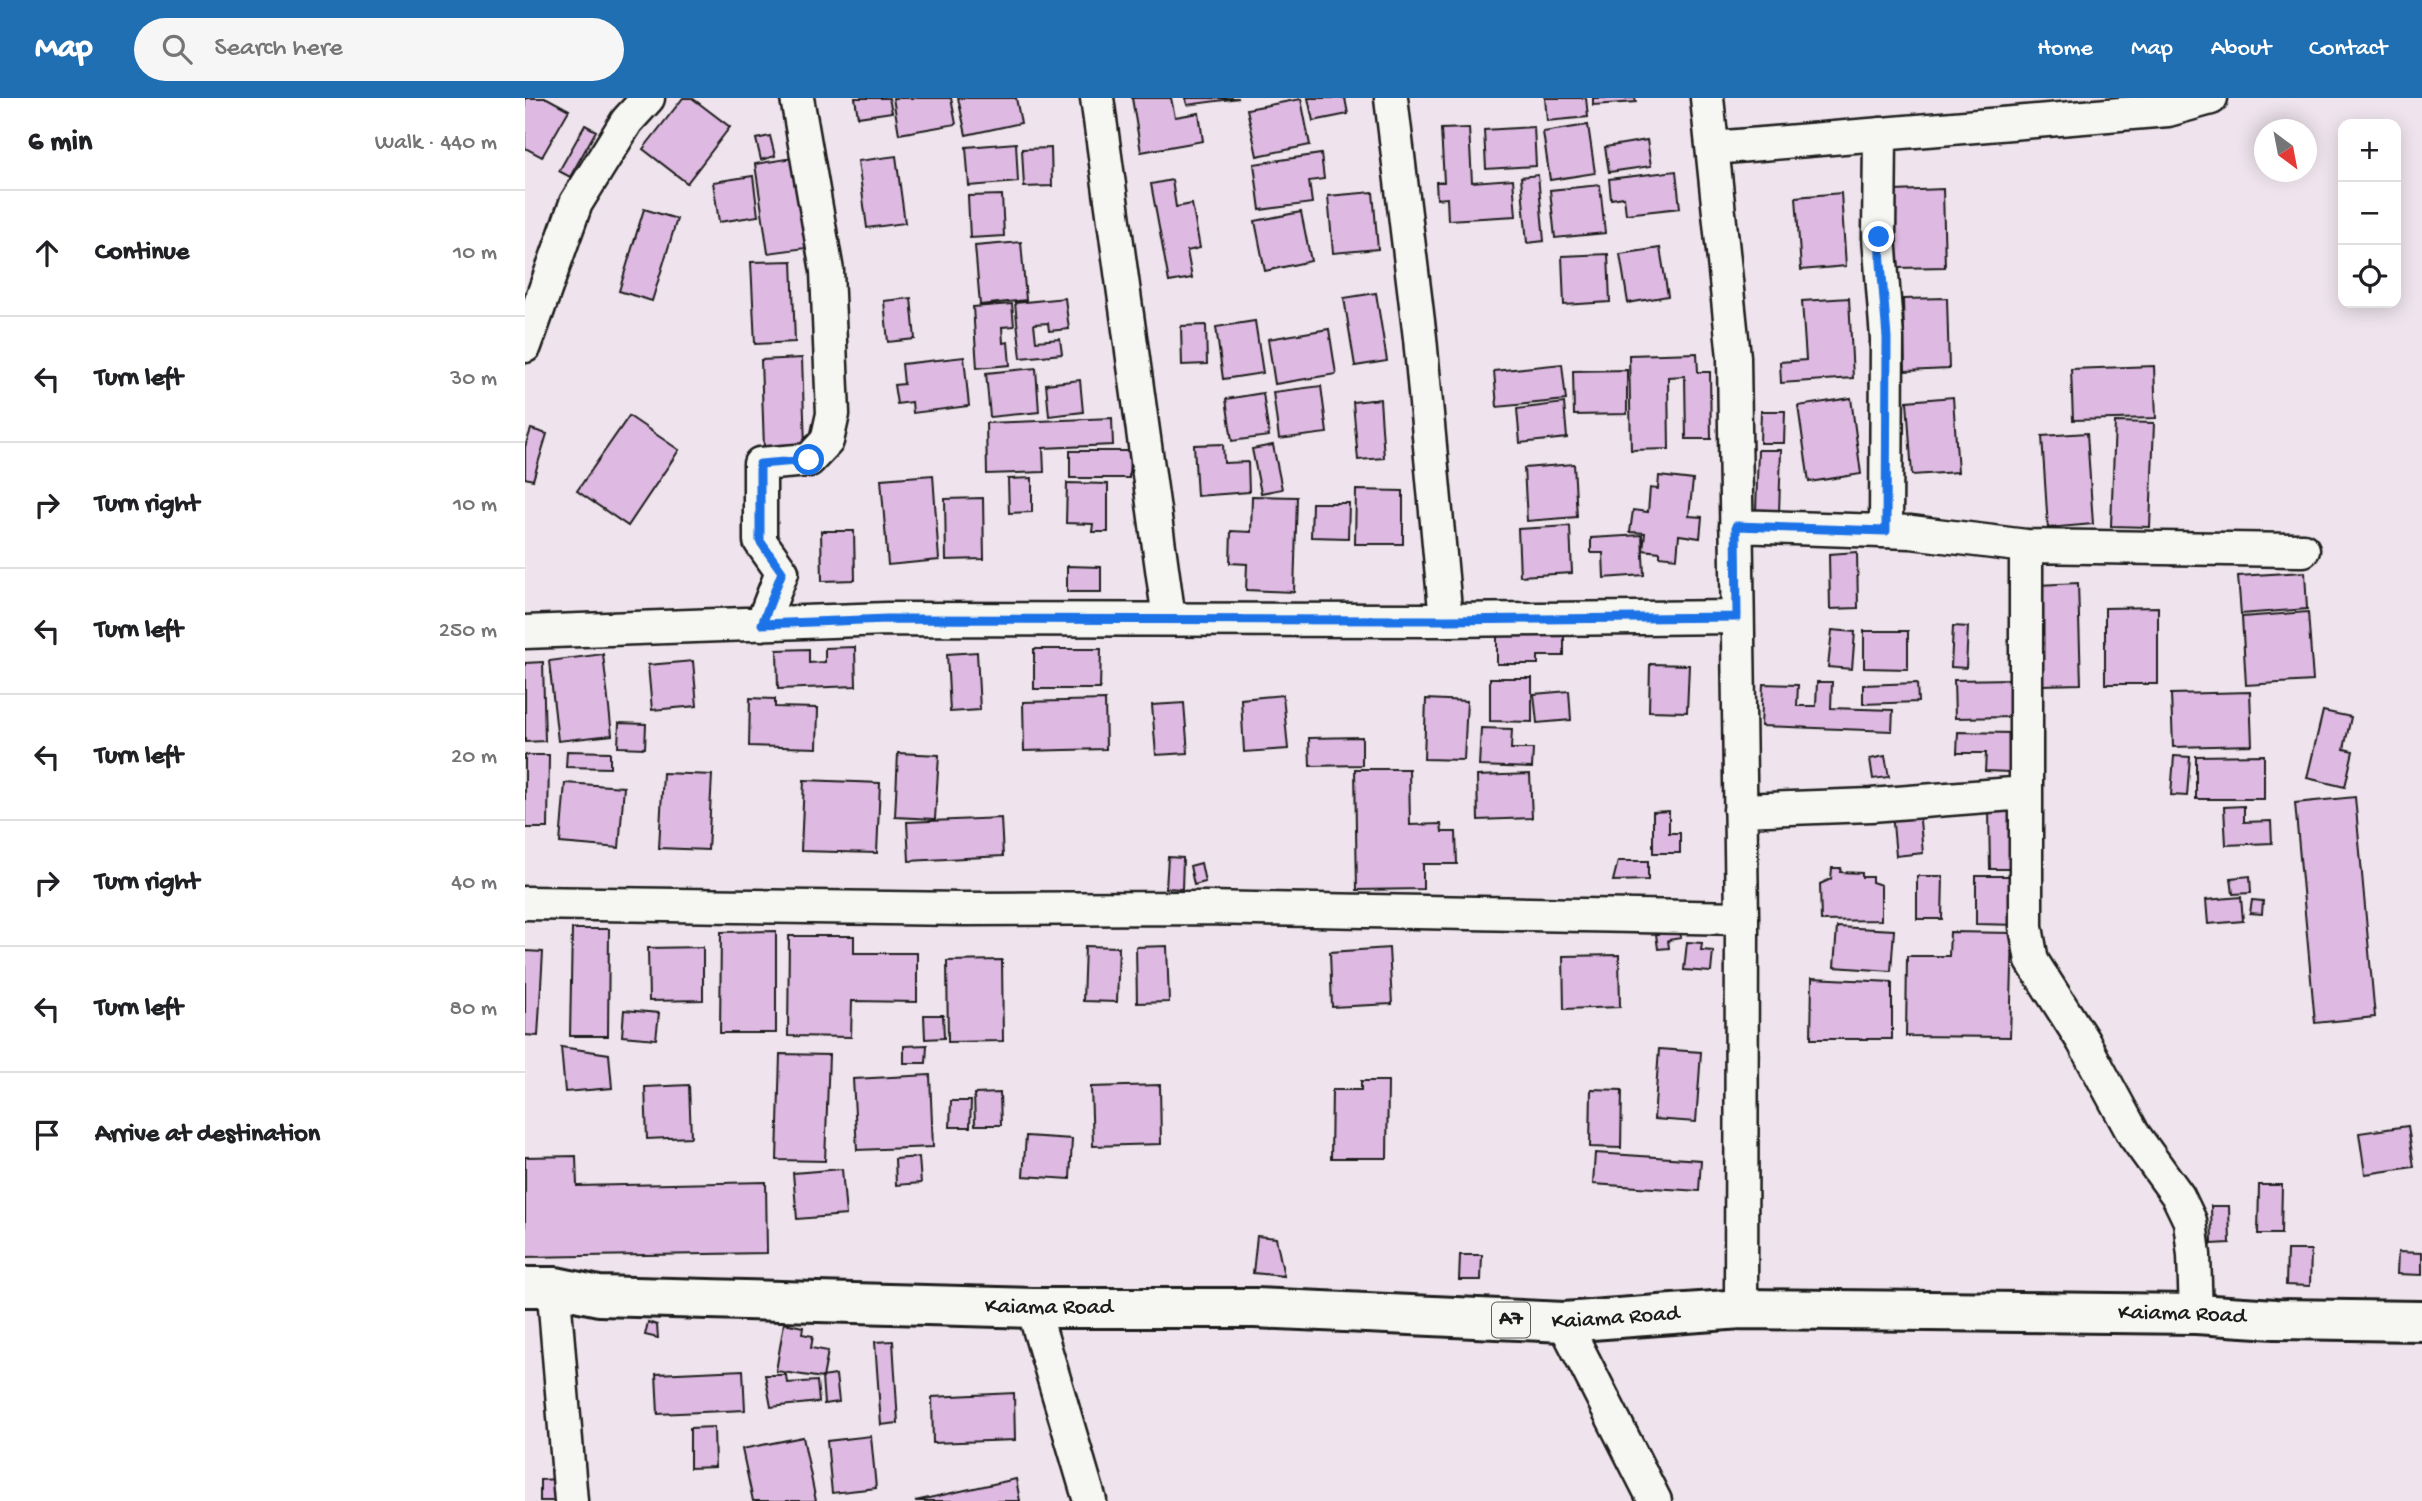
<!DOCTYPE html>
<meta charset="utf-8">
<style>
:root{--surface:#fff;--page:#f6f6f6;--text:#202124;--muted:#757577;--line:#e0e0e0;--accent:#1f6fb2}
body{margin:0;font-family:"Gochi Hand",sans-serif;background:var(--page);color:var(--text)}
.controls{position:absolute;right:21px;top:21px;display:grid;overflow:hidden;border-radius:14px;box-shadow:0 4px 18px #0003}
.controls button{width:63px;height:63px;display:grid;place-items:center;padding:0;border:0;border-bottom:2px solid var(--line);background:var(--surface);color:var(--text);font:35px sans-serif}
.compass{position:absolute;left:1729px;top:21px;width:63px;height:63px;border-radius:50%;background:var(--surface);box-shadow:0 4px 18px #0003;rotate:148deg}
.stop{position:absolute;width:21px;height:21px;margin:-16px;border:5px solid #1a73e8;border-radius:50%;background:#fff}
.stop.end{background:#1a73e8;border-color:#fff;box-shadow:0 2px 7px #0008}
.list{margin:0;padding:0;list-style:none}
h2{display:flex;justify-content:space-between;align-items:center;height:91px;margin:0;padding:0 28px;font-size:30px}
h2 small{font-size:23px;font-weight:400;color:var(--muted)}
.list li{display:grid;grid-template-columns:46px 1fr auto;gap:21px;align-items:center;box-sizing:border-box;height:126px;padding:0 28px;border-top:2px solid var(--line)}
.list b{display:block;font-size:26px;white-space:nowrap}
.list em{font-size:23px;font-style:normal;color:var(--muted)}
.icon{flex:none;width:38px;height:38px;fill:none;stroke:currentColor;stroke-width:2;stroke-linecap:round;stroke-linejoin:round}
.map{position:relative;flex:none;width:1897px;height:1403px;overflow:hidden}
header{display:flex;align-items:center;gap:42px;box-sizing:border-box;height:98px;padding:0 35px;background:var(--accent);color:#fff}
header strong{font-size:33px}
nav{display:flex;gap:38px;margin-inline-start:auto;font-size:24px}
.search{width:490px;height:63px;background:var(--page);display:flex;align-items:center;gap:18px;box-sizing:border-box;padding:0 24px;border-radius:38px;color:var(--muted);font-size:26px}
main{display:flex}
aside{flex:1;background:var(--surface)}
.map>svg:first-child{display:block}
</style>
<header>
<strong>Map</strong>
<div class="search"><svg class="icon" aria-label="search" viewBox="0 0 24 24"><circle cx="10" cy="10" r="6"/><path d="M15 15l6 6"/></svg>Search here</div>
<nav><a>Home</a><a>Map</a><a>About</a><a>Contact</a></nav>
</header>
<main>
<aside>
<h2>6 min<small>Walk · 440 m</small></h2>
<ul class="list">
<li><svg class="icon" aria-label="ahead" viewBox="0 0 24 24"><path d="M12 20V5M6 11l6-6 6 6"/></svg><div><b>Continue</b></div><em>10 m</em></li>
<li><svg class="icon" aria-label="left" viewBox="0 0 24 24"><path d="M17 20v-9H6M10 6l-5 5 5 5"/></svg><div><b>Turn left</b></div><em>30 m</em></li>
<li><svg class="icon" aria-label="right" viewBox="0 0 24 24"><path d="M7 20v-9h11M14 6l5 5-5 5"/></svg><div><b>Turn right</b></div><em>10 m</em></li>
<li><svg class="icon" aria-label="left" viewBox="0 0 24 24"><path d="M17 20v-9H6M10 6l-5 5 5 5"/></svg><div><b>Turn left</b></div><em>250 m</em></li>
<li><svg class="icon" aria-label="left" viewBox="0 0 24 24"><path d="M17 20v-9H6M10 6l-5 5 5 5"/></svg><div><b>Turn left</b></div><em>20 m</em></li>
<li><svg class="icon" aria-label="right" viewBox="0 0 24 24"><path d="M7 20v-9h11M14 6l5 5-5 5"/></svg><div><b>Turn right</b></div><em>40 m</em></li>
<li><svg class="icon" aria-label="left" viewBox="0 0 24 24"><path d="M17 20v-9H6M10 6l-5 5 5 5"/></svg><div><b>Turn left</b></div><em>80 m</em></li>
<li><svg class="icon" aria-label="arrive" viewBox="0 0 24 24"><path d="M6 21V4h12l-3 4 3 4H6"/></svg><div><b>Arrive at destination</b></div></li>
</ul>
</aside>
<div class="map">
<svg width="1897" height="1403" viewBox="0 0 1897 1403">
<rect width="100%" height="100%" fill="#efe4ed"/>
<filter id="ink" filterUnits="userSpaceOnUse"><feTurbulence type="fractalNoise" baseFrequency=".0143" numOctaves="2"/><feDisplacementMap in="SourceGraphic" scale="14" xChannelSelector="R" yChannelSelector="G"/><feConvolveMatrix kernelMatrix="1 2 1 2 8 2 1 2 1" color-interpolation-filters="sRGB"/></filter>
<g filter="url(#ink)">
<path fill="#deb9e2" stroke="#1c1c1c" stroke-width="2" d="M 0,0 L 22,0 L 44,12 L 17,59 L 0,50 Z
M 158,0 L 167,0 L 205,29 L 162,85 L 118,51 Z
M 330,0 L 364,0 L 367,14 L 333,19 Z
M 368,0 L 426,0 L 431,26 L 374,36 Z
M 433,0 L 491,0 L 496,25 L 441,37 Z
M 607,0 L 646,0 L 650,19 L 674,15 L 678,43 L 616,54 Z
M 661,0 L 714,0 L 662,7 Z
M 783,0 L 820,0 L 823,16 L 788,23 Z
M 1020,0 L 1061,0 L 1063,19 L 1022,23 Z
M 1068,0 L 1110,0 L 1111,4 L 1068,7 Z
M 776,1 L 785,47 L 732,58 L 722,11 Z
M 60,27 L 71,33 L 45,79 L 34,73 Z
M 1063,27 L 1070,75 L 1025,82 L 1018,34 Z
M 1009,29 L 1011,68 L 961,71 L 959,32 Z
M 944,30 L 947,84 L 988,81 L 991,118 L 923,122 L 922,100 L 912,101 L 911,84 L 919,84 L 916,31 Z
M 245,38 L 250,58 L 236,62 L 231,41 Z
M 1122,42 L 1126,68 L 1084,74 L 1080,49 Z
M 491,45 L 493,84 L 444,88 L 441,49 Z
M 526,50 L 527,88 L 499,89 L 497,51 Z
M 796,56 L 799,81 L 784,83 L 787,105 L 735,112 L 729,66 Z
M 371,58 L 380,125 L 342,130 L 333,63 Z
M 268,60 L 281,150 L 243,155 L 230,66 Z
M 1151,73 L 1155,110 L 1101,116 L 1099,99 L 1086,101 L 1084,81 Z
M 1013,77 L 1019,143 L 1002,145 L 996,79 Z
M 228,78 L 233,118 L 194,124 L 188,84 Z
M 647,82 L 651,109 L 667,106 L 675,150 L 662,153 L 667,180 L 644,184 L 626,86 Z
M 1075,87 L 1080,135 L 1030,140 L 1025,92 Z
M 1418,91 L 1420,169 L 1372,170 L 1370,93 Z
M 848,94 L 853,151 L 808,155 L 803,98 Z
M 1316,95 L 1321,168 L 1276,172 L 1271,99 Z
M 477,97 L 479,138 L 445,140 L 443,98 Z
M 119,111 L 152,121 L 127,203 L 94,193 Z
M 776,114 L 786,163 L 740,173 L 730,123 Z
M 496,144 L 501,202 L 455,207 L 450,148 Z
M 1135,150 L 1143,198 L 1103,205 L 1095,156 Z
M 1083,156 L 1085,204 L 1039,207 L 1037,158 Z
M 267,163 L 270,244 L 230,246 L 226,164 Z
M 851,195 L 862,263 L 830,268 L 819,200 Z
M 386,200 L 390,241 L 363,244 L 359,203 Z
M 540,200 L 544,231 L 524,233 L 523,225 L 509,226 L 511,243 L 535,241 L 537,256 L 496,260 L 490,205 Z
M 1324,200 L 1328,280 L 1256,285 L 1255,264 L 1281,262 L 1277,203 Z
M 1422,200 L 1424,271 L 1380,273 L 1378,201 Z
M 487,206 L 489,228 L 477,229 L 478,245 L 483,244 L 485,267 L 452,270 L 448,209 Z
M 730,223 L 738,275 L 698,281 L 691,229 Z
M 681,227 L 682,266 L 657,267 L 656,228 Z
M 804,231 L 811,276 L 750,286 L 743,241 Z
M 1172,255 L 1173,274 L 1185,274 L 1186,341 L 1161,341 L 1160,278 L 1143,279 L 1144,351 L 1106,352 L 1104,257 Z
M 439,259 L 444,308 L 388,315 L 387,304 L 372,306 L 369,287 L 379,286 L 377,266 Z
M 277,260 L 280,348 L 239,350 L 236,262 Z
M 1037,266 L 1041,302 L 972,309 L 969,273 Z
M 1629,268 L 1631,320 L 1548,322 L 1546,271 Z
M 511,270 L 514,314 L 465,319 L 461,275 Z
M 1102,272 L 1102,316 L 1049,317 L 1048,273 Z
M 555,282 L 558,314 L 524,318 L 521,286 Z
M 796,288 L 802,335 L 754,341 L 748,294 Z
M 738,295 L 744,338 L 707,343 L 701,301 Z
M 1428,299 L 1433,374 L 1387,377 L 1382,303 Z
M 1326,300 L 1336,376 L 1284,384 L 1273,308 Z
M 855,301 L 859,360 L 833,362 L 828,304 Z
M 1039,305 L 1042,340 L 995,345 L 992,311 Z
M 1236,313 L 1260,313 L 1259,345 L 1235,345 Z
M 104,318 L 154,352 L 103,428 L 52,393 Z
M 587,320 L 588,347 L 518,350 L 519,374 L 462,376 L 461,325 Z
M 1590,324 L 1629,325 L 1625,429 L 1586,428 Z
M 6,331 L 22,336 L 8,382 L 0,380 L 0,349 Z
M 1562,335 L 1568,426 L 1523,430 L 1517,338 Z
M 698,346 L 699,365 L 723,364 L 724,394 L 672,398 L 669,347 Z
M 748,347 L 757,391 L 736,395 L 727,351 Z
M 1233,352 L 1256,352 L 1254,415 L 1231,414 Z
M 545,353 L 605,353 L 604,380 L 545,380 Z
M 1049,366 L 1052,419 L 1002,423 L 999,370 Z
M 408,377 L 414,462 L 363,467 L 356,381 Z
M 1134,378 L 1168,382 L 1164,418 L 1177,419 L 1175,440 L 1154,437 L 1152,460 L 1135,458 L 1135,454 L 1118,452 L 1120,435 L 1105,434 L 1108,412 L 1123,414 L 1125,390 L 1133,391 Z
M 507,380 L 507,414 L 484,415 L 483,381 Z
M 542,385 L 583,386 L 583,434 L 567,434 L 568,426 L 541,425 Z
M 831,392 L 878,393 L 878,446 L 830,446 Z
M 727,398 L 772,399 L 769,494 L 721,492 L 722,466 L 705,465 L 706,433 L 726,434 Z
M 458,400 L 459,461 L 421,462 L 420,401 Z
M 787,405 L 824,405 L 823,440 L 786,439 Z
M 1045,428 L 1047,475 L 995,478 L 993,431 Z
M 296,433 L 329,433 L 330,482 L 297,483 Z
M 1117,437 L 1119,477 L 1079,480 L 1078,455 L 1066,455 L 1066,440 Z
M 1332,454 L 1333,510 L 1305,511 L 1304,456 Z
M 542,468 L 576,469 L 576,494 L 542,494 Z
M 1780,474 L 1782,511 L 1716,516 L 1713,478 Z
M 1553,485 L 1556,586 L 1517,587 L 1513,487 Z
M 1633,509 L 1633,586 L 1580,586 L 1580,510 Z
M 1783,514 L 1788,583 L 1721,587 L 1717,519 Z
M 1428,528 L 1443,529 L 1441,570 L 1426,569 Z
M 972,530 L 1039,530 L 1039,558 L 1013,558 L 1013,566 L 972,566 Z
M 1307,532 L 1330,534 L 1327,571 L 1303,569 Z
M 1339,533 L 1383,533 L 1383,571 L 1339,570 Z
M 330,549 L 331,588 L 253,591 L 252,552 L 284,551 L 284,565 L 300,564 L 300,550 Z
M 509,551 L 576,551 L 575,591 L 509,591 Z
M 452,554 L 455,612 L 425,614 L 422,556 Z
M 78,556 L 87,637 L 33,643 L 24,563 Z
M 168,563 L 172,608 L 127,612 L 123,567 Z
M 18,564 L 20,643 L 0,644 L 0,565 Z
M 1125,566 L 1164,567 L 1162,614 L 1124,613 Z
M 965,580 L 1007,580 L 1007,624 L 965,623 Z
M 1485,581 L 1486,619 L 1430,620 L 1429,582 Z
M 1292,584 L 1307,584 L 1306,610 L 1368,612 L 1367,633 L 1236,628 L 1238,586 L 1273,587 L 1272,608 L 1291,608 Z
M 1392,585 L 1393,604 L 1338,606 L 1338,587 Z
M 1044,593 L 1046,622 L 1012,625 L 1009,596 Z
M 1725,594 L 1727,647 L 1648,649 L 1646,596 Z
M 758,597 L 763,651 L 719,654 L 716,601 Z
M 225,600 L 250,601 L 250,609 L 293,610 L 292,650 L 224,648 Z
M 901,601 L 942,603 L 939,662 L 899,661 Z
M 580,602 L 581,651 L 499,653 L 498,604 Z
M 659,605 L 663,655 L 631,657 L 627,607 Z
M 1798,613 L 1826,619 L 1819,651 L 1828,653 L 1820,689 L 1782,680 Z
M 94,625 L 121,626 L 120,650 L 93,649 Z
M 956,630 L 987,631 L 986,651 L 1008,651 L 1007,670 L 954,668 Z
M 1433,634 L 1487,635 L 1485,674 L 1460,673 L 1461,655 L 1432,655 Z
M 837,639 L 837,667 L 785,668 L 784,640 Z
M 42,653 L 85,654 L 85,670 L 41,669 Z
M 373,655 L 414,657 L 410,721 L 370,719 Z
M 0,657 L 24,657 L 23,730 L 0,730 Z
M 1739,657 L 1739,701 L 1671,701 L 1671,658 Z
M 1360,658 L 1364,679 L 1348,681 L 1345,661 Z
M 1649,658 L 1665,659 L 1662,698 L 1646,697 Z
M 830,671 L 884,671 L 885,727 L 916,726 L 917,734 L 931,734 L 932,766 L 898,766 L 898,791 L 832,792 Z
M 138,675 L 187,677 L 183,752 L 134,750 Z
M 1005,676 L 1007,720 L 953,722 L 952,678 Z
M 279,682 L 355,685 L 352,755 L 276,753 Z
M 40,685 L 99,689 L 94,750 L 35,745 Z
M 1830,699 L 1850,919 L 1790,925 L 1770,705 Z
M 1719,708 L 1719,724 L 1746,723 L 1747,745 L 1701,747 L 1699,709 Z
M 1488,710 L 1489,771 L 1465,771 L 1464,711 Z
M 1394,712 L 1398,755 L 1371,758 L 1367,715 Z
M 1144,713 L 1144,735 L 1155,735 L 1155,755 L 1128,755 L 1128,714 Z
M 476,720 L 478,758 L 384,763 L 382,724 Z
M 643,759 L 658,760 L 657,791 L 641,790 Z
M 1093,763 L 1123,763 L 1123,782 L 1088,783 Z
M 676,765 L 680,784 L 669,787 L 665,768 Z
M 1307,770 L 1316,770 L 1315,774 L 1337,775 L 1337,779 L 1347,779 L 1347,784 L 1356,787 L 1356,822 L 1296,823 L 1295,786 L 1306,781 Z
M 1392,778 L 1418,778 L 1417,821 L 1392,821 Z
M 1451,778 L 1494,778 L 1494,827 L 1451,826 Z
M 1725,778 L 1726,795 L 1708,796 L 1706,780 Z
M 1716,799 L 1718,823 L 1683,826 L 1681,802 Z
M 1727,802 L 1738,803 L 1737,816 L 1725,815 Z
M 1312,829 L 1369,832 L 1366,873 L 1309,869 Z
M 47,831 L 84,831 L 83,938 L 45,938 Z
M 251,833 L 251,935 L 195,935 L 196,834 Z
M 1155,833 L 1156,840 L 1143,842 L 1144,850 L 1133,851 L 1131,836 Z
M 1425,834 L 1488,835 L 1485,939 L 1381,938 L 1382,858 L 1424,858 Z
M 264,838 L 329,838 L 329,855 L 392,855 L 392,904 L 327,903 L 326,939 L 263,938 Z
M 1162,844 L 1177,845 L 1176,852 L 1188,853 L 1186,874 L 1159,872 Z
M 560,848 L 594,849 L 592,904 L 558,903 Z
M 642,848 L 644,904 L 612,905 L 611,849 Z
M 178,849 L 178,902 L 124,903 L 123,850 Z
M 864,850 L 867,906 L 807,909 L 805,854 Z
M 0,853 L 18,854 L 13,938 L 0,937 Z
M 1094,857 L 1095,909 L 1039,911 L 1038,858 Z
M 477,862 L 478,943 L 423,944 L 422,863 Z
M 1287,880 L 1367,884 L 1367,941 L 1286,941 Z
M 99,912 L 134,915 L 131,941 L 97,938 Z
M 399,917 L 418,917 L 419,940 L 400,941 Z
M 402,947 L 401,965 L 379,965 L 379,948 Z
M 36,949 L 84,956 L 87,990 L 40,994 Z
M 1134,951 L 1176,954 L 1171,1024 L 1129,1021 Z
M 255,956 L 304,957 L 300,1063 L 252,1062 Z
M 405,977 L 408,1049 L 332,1052 L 328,981 Z
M 836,983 L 863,983 L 862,1060 L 806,1060 L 807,992 L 836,992 Z
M 164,987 L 166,1039 L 122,1041 L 120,989 Z
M 635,987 L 636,1046 L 568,1048 L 566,989 Z
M 1066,991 L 1097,992 L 1096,1050 L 1065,1049 Z
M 475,995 L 476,1027 L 450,1027 L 449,996 Z
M 426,1003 L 446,1003 L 445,1029 L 425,1029 Z
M 1883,1028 L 1889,1069 L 1840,1076 L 1834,1035 Z
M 501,1038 L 547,1041 L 545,1081 L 498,1078 Z
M 1070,1055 L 1176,1062 L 1174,1093 L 1068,1086 Z
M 51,1058 L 52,1088 L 241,1084 L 242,1155 L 0,1159 L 0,1059 Z
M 394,1059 L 396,1085 L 371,1087 L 370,1061 Z
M 317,1071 L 321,1117 L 272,1121 L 268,1075 Z
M 1734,1087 L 1757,1087 L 1756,1136 L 1733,1136 Z
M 1686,1108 L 1704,1108 L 1705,1145 L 1687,1146 Z
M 732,1138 L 751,1140 L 759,1178 L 728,1175 Z
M 1762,1152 L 1786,1152 L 1785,1188 L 1761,1187 Z
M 1873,1154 L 1897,1155 L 1897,1177 L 1872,1176 Z
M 935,1157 L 957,1157 L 956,1182 L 934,1182 Z
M 123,1224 L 132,1227 L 133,1240 L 120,1237 Z
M 259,1225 L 278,1229 L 277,1236 L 288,1238 L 286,1250 L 303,1253 L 298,1280 L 251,1273 Z
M 368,1243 L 373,1325 L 356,1327 L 350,1244 Z
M 218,1272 L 220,1312 L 133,1316 L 131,1276 Z
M 240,1277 L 261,1277 L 262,1285 L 292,1283 L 294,1304 L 246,1309 Z
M 311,1277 L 314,1304 L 299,1306 L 297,1279 Z
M 489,1295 L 490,1342 L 408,1345 L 407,1299 Z
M 189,1329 L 190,1369 L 165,1370 L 165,1330 Z
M 346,1338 L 351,1390 L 307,1395 L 302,1343 Z
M 278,1339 L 291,1403 L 228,1403 L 217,1351 Z
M 33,1381 L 34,1403 L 15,1403 L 15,1382 Z
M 491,1381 L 495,1403 L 390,1403 Z"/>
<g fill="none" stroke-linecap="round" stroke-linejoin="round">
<defs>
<path id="minor" d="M 572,0 L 644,521
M 866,0 L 895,240 L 921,522
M 1182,0 L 1209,259 L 1217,820 L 1216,1211
M 1355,36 L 1354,139 L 1362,240 L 1361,433
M 1188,50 L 1643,12 L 1686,0
M 0,248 L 51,105 L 102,23 L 123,0
M 1211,428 L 1386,434 L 1501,448 L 1778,452
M 1501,448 L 1501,829 L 1507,863 L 1558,943 L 1609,1037 L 1653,1098 L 1665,1123 L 1669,1157 L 1671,1216
M 237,526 L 257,474 L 235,443 L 235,366 L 284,362 L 302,343 L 308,316 L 302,173 L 272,0
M 0,534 L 362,521 L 921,522 L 1212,519
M 1215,712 L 1346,707 L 1500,695
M 0,805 L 439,811 L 680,810 L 1217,820
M 30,1209 L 46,1403
M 508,1210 L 565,1403
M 1039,1224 L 1130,1403"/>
<g id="highway">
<path id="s1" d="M 0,1189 L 31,1189 L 74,1198 L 508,1210 L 730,1210 L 1039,1224 L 1216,1211 L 1671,1216 L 1750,1221 L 1897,1223"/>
</g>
</defs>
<use href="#minor" stroke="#1c1c1c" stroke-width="37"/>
<use href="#highway" stroke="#1c1c1c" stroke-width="44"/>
<use href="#minor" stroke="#f6f6f2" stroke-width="32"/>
<use href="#highway" stroke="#f6f6f2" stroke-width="38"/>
</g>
</g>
<g fill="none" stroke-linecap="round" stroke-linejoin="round" filter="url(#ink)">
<path stroke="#1a73e8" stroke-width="9" d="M 284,362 L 235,366 L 235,443 L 257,474 L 237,526 L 362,521 L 921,522 L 1212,519 L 1211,428 L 1361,433 L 1362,240 L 1354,139"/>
</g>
<g text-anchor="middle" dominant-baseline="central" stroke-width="6" stroke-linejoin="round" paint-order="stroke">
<rect fill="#f6f6f2" stroke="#5d5d5c" stroke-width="2" x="967" y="1204.5" width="38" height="35" rx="5"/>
<g font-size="21" font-weight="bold" fill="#1c1c1c">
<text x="986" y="1222">A7</text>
</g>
<g font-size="23" fill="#1c1c1c" stroke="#f6f6f2">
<text stroke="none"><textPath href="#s1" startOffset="525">Kaiama Road</textPath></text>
<text stroke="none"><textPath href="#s1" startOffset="1659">Kaiama Road</textPath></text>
<text stroke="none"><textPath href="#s1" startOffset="1092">Kaiama Road</textPath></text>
</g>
</g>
</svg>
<div class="controls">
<button>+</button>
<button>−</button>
<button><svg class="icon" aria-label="locate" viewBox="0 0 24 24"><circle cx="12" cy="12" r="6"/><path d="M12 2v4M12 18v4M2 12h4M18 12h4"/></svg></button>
</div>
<svg class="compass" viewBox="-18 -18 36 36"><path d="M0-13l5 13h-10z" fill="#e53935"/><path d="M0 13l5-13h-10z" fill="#757577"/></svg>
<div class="stop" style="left:284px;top:362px"></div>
<div class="stop end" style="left:1354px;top:139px"></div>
</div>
</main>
